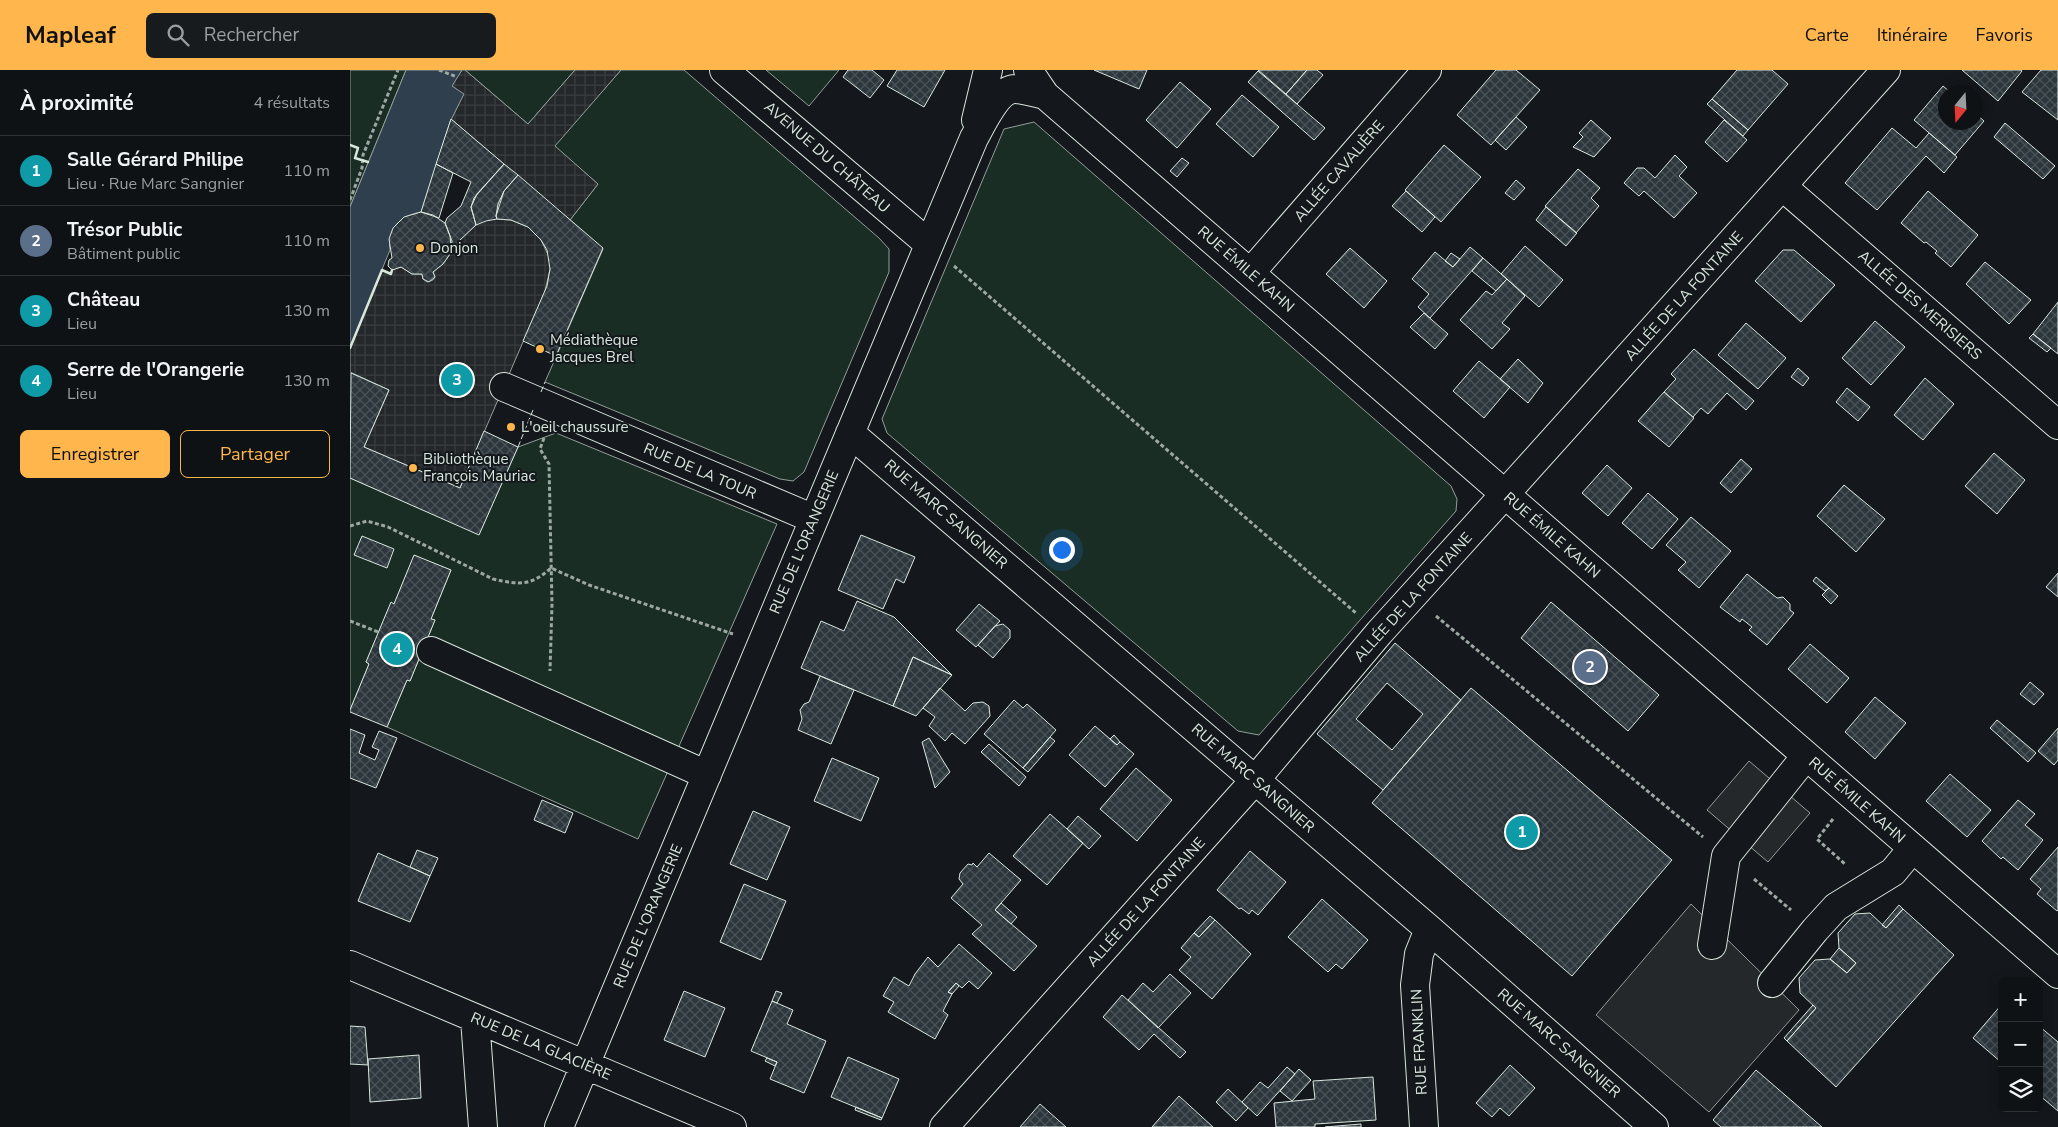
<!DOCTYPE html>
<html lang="fr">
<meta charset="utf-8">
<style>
:root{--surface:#0f1215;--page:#181b1e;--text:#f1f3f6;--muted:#9b9ea0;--line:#2f3234;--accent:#ffb74d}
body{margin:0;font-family:"Nunito Sans",sans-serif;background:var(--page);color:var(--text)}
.controls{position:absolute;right:15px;bottom:15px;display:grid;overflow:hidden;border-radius:8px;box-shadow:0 2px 12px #0003}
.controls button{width:45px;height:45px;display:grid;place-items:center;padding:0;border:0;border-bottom:1px solid var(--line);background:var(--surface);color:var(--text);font:25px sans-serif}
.compass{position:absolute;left:1588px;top:15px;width:45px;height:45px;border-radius:50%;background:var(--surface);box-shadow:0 2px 12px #0003;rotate:198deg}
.you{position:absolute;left:711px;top:479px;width:18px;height:18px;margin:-12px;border:4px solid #fff;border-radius:50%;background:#1a73e8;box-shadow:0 0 0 8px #1a73e833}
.badge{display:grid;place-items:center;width:32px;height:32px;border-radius:50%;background:var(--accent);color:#fff;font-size:16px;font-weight:700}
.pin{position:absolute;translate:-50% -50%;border:2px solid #fff;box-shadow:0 1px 5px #0006}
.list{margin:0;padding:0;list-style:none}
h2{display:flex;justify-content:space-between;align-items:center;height:65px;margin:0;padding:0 20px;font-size:21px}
h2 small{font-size:16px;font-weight:400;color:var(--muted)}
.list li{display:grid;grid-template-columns:32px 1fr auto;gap:15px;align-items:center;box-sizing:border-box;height:70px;padding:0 20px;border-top:1px solid var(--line)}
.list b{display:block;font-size:19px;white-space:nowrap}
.list p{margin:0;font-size:16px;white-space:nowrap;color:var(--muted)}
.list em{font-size:16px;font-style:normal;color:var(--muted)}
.actions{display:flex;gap:10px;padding:15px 20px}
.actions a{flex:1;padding:11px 0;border:1px solid var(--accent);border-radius:8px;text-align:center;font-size:18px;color:var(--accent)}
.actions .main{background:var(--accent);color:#111}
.icon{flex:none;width:28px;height:28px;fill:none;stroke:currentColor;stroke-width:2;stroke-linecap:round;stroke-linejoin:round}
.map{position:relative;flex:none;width:1708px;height:1057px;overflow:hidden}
header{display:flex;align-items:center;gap:30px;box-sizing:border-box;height:70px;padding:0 25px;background:var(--accent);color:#111}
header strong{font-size:24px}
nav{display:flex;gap:28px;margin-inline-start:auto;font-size:18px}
.search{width:350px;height:45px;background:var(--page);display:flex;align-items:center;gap:12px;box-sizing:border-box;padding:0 18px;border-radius:8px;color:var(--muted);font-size:19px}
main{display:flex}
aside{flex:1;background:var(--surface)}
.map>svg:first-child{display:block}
</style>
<header>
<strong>Mapleaf</strong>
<div class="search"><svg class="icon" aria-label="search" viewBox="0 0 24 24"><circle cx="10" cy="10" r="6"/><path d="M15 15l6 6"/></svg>Rechercher</div>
<nav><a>Carte</a><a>Itinéraire</a><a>Favoris</a></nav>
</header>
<main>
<aside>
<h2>À proximité<small>4 résultats</small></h2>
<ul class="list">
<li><span class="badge" style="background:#0f9aa8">1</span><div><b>Salle Gérard Philipe</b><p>Lieu · Rue Marc Sangnier</p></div><em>110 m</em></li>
<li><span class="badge" style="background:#5c6f8a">2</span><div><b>Trésor Public</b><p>Bâtiment public</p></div><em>110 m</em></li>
<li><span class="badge" style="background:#0f9aa8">3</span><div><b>Château</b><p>Lieu</p></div><em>130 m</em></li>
<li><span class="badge" style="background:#0f9aa8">4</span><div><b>Serre de l'Orangerie</b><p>Lieu</p></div><em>130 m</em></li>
</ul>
<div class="actions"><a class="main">Enregistrer</a><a>Partager</a></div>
</aside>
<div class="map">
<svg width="1708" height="1057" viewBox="0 0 1708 1057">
<defs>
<pattern id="plaza-grid" width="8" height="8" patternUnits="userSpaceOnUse" patternTransform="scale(1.25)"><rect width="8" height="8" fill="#24282b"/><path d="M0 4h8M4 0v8" fill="none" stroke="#393d3f"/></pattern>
<pattern id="building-cross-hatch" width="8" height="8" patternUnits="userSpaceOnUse" patternTransform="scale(1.25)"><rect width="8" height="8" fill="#2c363c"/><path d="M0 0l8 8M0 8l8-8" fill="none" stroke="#4a5358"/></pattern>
</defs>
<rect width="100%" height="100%" fill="#14181c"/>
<path fill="#1a2d24" stroke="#939e99" d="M 0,0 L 56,0 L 0,137 Z
M 115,0 L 225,0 L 178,54 Z
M 271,0 L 334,0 L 529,168 L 539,179 L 539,202 L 454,402 L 443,411 L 430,409 L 195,312 L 253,179 L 220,150 L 248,114 L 204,76 Z
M 416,0 L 489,0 L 459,36 Z
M 684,52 L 1101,416 L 1107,429 L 1106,441 L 909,665 L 888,661 L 537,363 L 532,349 L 654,59 Z
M 206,363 L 427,454 L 288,769 L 37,657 L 57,610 L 60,611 L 85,550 L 81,549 L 101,500 L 64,486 L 44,534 L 41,533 L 16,592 L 19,594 L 0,640 L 0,408 L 129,464 L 168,377 Z"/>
<path fill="#24282b" stroke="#939e99" d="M 1399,691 L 1460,743 L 1418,792 L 1357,740 Z
M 1341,834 L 1449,940 L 1359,1042 L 1246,945 Z"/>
<path fill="url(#plaza-grid)" stroke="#939e99" d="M 112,0 L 115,0 L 178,54 L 225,0 L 271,0 L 205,76 L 248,114 L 220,150 L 154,121 L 148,134 L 146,146 L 147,149 L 161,150 L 178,157 L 191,170 L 200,189 L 200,199 L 195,221 L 110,418 L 14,377 L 39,320 L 0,302 L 0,278 L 32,200 L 40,203 L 42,200 L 51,197 L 62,204 L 72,204 L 73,209 L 77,212 L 83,210 L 85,207 L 83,202 L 93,194 L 100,184 L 101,176 L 106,178 L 109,171 L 118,161 L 121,137 L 127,124 L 154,94 L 101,49 L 113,25 L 101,16 Z"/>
<path fill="#2f3f4d" stroke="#939e99" d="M 56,0 L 112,0 L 102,16 L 114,24 L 100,52 L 71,142 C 50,146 37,158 40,180 L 0,278 L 0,137 Z"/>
<path fill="url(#building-cross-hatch)" stroke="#d8e6dc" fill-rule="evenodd" d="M 498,0 L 522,0 L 534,10 L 520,28 L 493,7 Z
M 547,0 L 595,0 L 574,37 L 537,16 Z
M 744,0 L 797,0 L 789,19 Z
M 908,0 L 957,0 L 936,24 Z
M 957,0 L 967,0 L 973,5 L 947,34 L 936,24 Z
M 1146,0 L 1166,0 L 1190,20 L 1141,75 L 1107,45 Z
M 1387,0 L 1422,0 L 1438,14 L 1398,60 L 1362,29 Z
M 1612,0 L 1671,0 L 1672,1 L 1648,31 Z
M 1691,0 L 1708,0 L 1708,50 L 1672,22 Z
M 908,1 L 975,58 L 964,70 L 898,12 Z
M 830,12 L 861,39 L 827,78 L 796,50 Z
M 1593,16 L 1600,22 L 1596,22 L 1596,52 L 1626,52 L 1626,44 L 1634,51 L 1605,85 L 1564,50 Z
M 892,25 L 929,57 L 903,87 L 866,54 Z
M 1362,29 L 1398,60 L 1393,66 L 1357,34 Z
M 1166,47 L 1177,57 L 1156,80 L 1145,70 Z
M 101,49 L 154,94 L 124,128 L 121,137 L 126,155 L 109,171 L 106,178 L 101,176 L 100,166 L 95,153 L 97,148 L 111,136 L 121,112 L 86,94 Z
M 1241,50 L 1261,68 L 1244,87 L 1223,77 L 1233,67 L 1229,63 Z
M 1374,50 L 1397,70 L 1377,92 L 1355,72 Z
M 1655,53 L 1705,96 L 1693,109 L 1644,67 Z
M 1542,58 L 1566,78 L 1579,63 L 1607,87 L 1594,103 L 1576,86 L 1527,140 L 1495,113 Z
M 1094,75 L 1131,107 L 1091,152 L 1055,120 Z
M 1325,85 L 1337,97 L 1329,106 L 1347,123 L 1324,148 L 1294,121 L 1289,126 L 1274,113 L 1287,98 L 1294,98 L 1305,108 Z
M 832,88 L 839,93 L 827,107 L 820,101 Z
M 86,94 L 103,103 L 89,148 L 71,142 Z
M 154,94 L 168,105 L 154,121 L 148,134 L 146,146 L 147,149 L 136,151 L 126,155 L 121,137 L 127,124 Z
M 1228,99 L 1250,118 L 1241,128 L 1249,136 L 1226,163 L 1195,136 Z
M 168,105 L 253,178 L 206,286 L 173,271 L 197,216 L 200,199 L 197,180 L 191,170 L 178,157 L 161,150 L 147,149 L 146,146 L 154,121 Z
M 1166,110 L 1175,118 L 1164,130 L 1155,123 Z
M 1056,121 L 1085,147 L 1072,162 L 1042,136 Z
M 1578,121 L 1628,165 L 1601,197 L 1585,183 L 1587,181 L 1576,172 L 1574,173 L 1551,153 Z
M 1196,137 L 1227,163 L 1216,176 L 1186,150 Z
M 71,142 L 83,145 L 95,153 L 102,171 L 100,184 L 93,194 L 83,202 L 85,207 L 79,212 L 73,209 L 72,204 L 62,204 L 51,197 L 42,200 L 38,196 L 39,190 L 42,188 L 39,169 L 43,158 L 54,147 Z
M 1175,176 L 1213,210 L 1189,237 L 1151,204 Z
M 1120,177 L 1133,188 L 1080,248 L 1068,237 L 1079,224 L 1062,209 L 1085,182 L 1103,197 Z
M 1000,178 L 1037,211 L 1014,238 L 976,204 Z
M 1433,180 L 1444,180 L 1485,215 L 1451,252 L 1405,211 Z
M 1101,183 L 1110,189 L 1103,197 L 1095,191 Z
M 1133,188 L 1157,209 L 1146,221 L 1122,201 Z
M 1635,192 L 1681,230 L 1659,254 L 1616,214 Z
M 1157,209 L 1175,226 L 1152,253 L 1160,259 L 1142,279 L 1110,250 L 1136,221 L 1142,225 Z
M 1708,232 L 1708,284 L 1683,264 Z
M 1074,243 L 1098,264 L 1085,279 L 1060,257 Z
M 1525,251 L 1555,277 L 1521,315 L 1492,288 Z
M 1396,253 L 1436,288 L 1408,319 L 1368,285 Z
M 1683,264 L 1701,278 L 1697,282 L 1679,268 Z
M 1344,279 L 1404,331 L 1396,340 L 1377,323 L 1358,344 L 1351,338 L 1343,347 L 1314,322 L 1326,309 L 1321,304 Z
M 1168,289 L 1193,313 L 1178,333 L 1150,309 Z
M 1129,291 L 1160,317 L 1134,348 L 1103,321 Z
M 1448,298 L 1459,308 L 1453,316 L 1441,307 Z
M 1,303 L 39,320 L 14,377 L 110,418 L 134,361 L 168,377 L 129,465 L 0,408 Z
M 1575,308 L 1604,334 L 1573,370 L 1544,345 Z
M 1497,318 L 1520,337 L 1508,351 L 1486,332 Z
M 1314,322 L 1344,348 L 1319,377 L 1288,351 Z
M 1644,383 L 1675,410 L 1647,444 L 1615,416 Z
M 1391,389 L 1402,399 L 1381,423 L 1370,413 Z
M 1257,395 L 1282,418 L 1258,446 L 1232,423 Z
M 1494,415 L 1535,449 L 1506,482 L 1467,446 Z
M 1298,423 L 1328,449 L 1302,479 L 1272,453 Z
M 1341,447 L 1381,481 L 1349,518 L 1328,500 L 1336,492 L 1316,475 Z
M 511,465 L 565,487 L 554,513 L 546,509 L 533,539 L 488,520 Z
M 12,466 L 44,479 L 37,498 L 4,485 Z
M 64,485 L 101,500 L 81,549 L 85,550 L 60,611 L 57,610 L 37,657 L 0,642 L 0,640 L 19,594 L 16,592 L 41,532 L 44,534 Z
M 1708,503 L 1708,527 L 1696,517 Z
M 1397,504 L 1427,528 L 1433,527 L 1440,534 L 1440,540 L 1444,543 L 1417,575 L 1399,560 L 1402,557 L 1392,549 L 1390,552 L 1370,537 Z
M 1466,507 L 1479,518 L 1475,521 L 1463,511 Z
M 1479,518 L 1488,526 L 1481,534 L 1472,525 Z
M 507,531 L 544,547 L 602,605 L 563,587 L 543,636 L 451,598 L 471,551 L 494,561 Z
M 1201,532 L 1309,625 L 1278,661 L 1171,568 Z
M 629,534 L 650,551 L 626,577 L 606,560 Z
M 653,554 L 660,560 L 660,568 L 643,588 L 628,575 L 645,556 Z
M 1045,573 L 1111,630 L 1033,720 L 967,664 ZM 1037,613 L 1073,644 L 1042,680 L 1006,649 Z
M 1460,574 L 1499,608 L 1477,633 L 1438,599 Z
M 563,587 L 602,605 L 566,646 L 543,636 Z
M 470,606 L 504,620 L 481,674 L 448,660 L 452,649 L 450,640 L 454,634 L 459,632 Z
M 1680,612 L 1694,624 L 1684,635 L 1670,624 Z
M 590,618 L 615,641 L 623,633 L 633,632 L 639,636 L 640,646 L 615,674 L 602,663 L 595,671 L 579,656 L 585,647 L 573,638 Z
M 1121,618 L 1322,790 L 1222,906 L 1022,733 Z
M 1525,627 L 1556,653 L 1525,689 L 1495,662 Z
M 664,630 L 673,638 L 677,634 L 706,660 L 673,698 L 634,664 Z
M 1647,650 L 1686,683 L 1678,692 L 1640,658 Z
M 745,656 L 767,675 L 770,672 L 784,684 L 755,717 L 719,685 Z
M 1708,658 L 1708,690 L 1704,695 L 1688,681 Z
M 0,659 L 15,665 L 9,683 L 25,690 L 29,680 L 22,677 L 29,661 L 47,668 L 26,718 L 0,708 Z
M 764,665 L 770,672 L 767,675 L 760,669 Z
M 700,667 L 705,671 L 678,702 L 673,698 Z
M 579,668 L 600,702 L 585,718 L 572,672 Z
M 639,674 L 676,707 L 669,716 L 631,682 Z
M 482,688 L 529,708 L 511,751 L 464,731 Z
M 786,698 L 822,730 L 787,771 L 750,739 Z
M 1600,704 L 1641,740 L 1617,767 L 1576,731 Z
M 192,730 L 223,743 L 215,763 L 184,750 Z
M 1668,730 L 1685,744 L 1675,755 L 1693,770 L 1668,800 L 1653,787 L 1651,789 L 1632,771 Z
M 403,741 L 440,757 L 417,810 L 380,794 Z
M 700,744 L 733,773 L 697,815 L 663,786 Z
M 728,746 L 751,766 L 739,779 L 717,759 Z
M 1708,777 L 1708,840 L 1707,841 L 1687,824 L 1691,819 L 1680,809 Z
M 67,780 L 88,788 L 80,806 L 60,797 Z
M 900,781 L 936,812 L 908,845 L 902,840 L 899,844 L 891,838 L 889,839 L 867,820 Z
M 28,783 L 80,806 L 60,852 L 8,831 Z
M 639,783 L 671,810 L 645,840 L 687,876 L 664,901 L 622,864 L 632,855 L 601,828 L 613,814 L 609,809 L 610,803 L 618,794 L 622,795 L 623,793 L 627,797 Z
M 394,814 L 436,831 L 411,890 L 370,872 Z
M 972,829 L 1018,870 L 992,899 L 986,894 L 978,902 L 938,867 Z
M 651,833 L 667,847 L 661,854 L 645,840 Z
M 1549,835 L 1553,839 L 1536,858 L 1532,855 Z
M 1553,839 L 1604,885 L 1486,1017 L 1437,971 L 1466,938 L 1450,923 L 1449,908 L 1465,890 L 1480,889 L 1497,903 L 1506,893 L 1489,878 L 1488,863 L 1505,844 L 1520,843 L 1536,858 Z
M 860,846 L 865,850 L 849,867 L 844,863 Z
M 865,850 L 901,884 L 862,929 L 829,900 L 841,887 L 831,878 L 844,863 L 849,867 Z
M 609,874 L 642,903 L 628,919 L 619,911 L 612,918 L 606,913 L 598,922 L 602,924 L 593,941 L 598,945 L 585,969 L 538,942 L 544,932 L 533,926 L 544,907 L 559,916 L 565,904 L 578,887 L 588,897 Z
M 1489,878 L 1506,893 L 1497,903 L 1480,889 Z
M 820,904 L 841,923 L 808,958 L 778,930 L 793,913 L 803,922 Z
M 606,913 L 609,916 L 602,924 L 598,922 Z
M 334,921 L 375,938 L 355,987 L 314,970 Z
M 426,921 L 432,923 L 427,933 L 422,931 Z
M 772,925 L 836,982 L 830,988 L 804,964 L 789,980 L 753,947 Z
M 422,931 L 443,940 L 437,954 L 476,971 L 454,1023 L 420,1009 L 427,992 L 401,981 Z
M 1652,934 L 1652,993 L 1623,968 Z
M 1463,935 L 1466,938 L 1437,971 L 1434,968 Z
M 0,956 L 15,957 L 18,995 L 0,994 Z
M 1689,956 L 1708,972 L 1708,1041 L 1689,1025 Z
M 69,985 L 71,1028 L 20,1032 L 18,989 Z
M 498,987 L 549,1009 L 532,1048 L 481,1027 Z
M 417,988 L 427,992 L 425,996 L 415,991 Z
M 1160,995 L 1185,1018 L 1159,1046 L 1150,1038 L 1142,1047 L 1126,1033 Z
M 937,997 L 945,1004 L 907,1046 L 892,1032 L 910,1012 L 918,1018 Z
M 949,999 L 961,1010 L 942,1031 L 930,1021 Z
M 1406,1000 L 1472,1057 L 1371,1057 L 1363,1050 Z
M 1023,1007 L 1026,1050 L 965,1054 L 965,1057 L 926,1057 L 924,1033 L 965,1029 L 963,1011 Z
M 878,1019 L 898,1038 L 886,1051 L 866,1032 Z
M 829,1026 L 863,1057 L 802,1057 Z
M 690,1034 L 716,1057 L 670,1057 Z
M 506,1037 L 532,1048 L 531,1050 L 505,1040 Z
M 1011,1054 L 1011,1057 L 975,1057 Z"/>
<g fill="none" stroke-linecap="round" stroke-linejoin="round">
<defs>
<path id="minor" d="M 374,0 L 579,174
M 678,0 L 695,25 L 1708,904
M 626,50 L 638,0
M 1432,116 L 1708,355
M 901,202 L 1077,0
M 154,317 L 464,449
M 500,363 L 1079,859 L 1304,1057
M 81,581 L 357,705
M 1362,875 L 1376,786 L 1456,686
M 0,895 L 382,1057
M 1422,913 L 1465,860 L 1486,837 L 1543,802 L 1562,779
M 125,949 L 133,1057
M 209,1057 L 624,68 C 632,54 648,17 667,19 C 676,20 686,23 695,25
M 594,1057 L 905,710 L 1029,563 L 1155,424 L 1536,0
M 1074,1057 L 1065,915 L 1069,884 L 1079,859"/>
</defs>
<use href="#minor" stroke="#d8e6dc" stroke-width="30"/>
<path stroke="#9da8a2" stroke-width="3" stroke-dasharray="4 2.5" stroke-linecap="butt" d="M 89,0 L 107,7
M 0,130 L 12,98 L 13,85 L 48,0
M 604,196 L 1006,543
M 194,368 L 190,379 L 199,394 L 202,534 L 200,601
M 0,456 L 17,451 L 38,457 L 143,509 C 169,515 181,516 201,498 L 239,515 L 383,564
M 1086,546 L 1353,767
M 0,551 L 28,562
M 1483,749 L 1467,769 L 1496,795
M 1404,809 L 1441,840"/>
<use href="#minor" stroke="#14181c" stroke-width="28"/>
<path stroke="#d8e6dc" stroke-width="1" stroke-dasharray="6 2.5" stroke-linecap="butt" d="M 191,322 L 195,312
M 168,377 L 183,340"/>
<path stroke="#d8e6dc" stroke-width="2.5" d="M 0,75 L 8,78 L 5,88 L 18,92
M 0,278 L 32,200 L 41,204 L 42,200"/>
</g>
<g fill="#ffb74d" stroke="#14181c" stroke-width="2">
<circle cx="70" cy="178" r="5"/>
<circle cx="190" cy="279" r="5"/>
<circle cx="161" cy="357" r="5"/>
<circle cx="63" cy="398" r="5"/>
</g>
<g text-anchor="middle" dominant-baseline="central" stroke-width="4" stroke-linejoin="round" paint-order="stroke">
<g font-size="15" fill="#d8e6dc" stroke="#14181c">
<text transform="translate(477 87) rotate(41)">AVENUE DU CHÂTEAU</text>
<text transform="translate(989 101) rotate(-49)">ALLÉE CAVALIÈRE</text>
<text transform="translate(896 199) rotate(41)">RUE ÉMILE KAHN</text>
<text transform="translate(1334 226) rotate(-48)">ALLÉE DE LA FONTAINE</text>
<text transform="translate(1570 235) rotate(41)">ALLÉE DES MERISIERS</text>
<text transform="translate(350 401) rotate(23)">RUE DE LA TOUR</text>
<text transform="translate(596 444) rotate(41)">RUE MARC SANGNIER</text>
<text transform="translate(1202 465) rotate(41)">RUE ÉMILE KAHN</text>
<text transform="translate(454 472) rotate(-67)">RUE DE L'ORANGERIE</text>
<text transform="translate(1063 527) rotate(-48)">ALLÉE DE LA FONTAINE</text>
<text transform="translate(903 708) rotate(41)">RUE MARC SANGNIER</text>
<text transform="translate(1507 730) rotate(41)">RUE ÉMILE KAHN</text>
<text transform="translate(796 832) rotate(-48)">ALLÉE DE LA FONTAINE</text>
<text transform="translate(298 846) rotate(-67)">RUE DE L'ORANGERIE</text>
<text transform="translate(1069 972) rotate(-93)">RUE FRANKLIN</text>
<text transform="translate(1209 973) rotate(41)">RUE MARC SANGNIER</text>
<text transform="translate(191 976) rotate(23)">RUE DE LA GLACIÈRE</text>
</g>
<g font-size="15" fill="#d8e6dc" stroke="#14181c" text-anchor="start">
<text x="80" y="178">Donjon</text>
<text x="200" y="270">Médiathèque<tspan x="200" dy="17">Jacques Brel</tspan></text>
<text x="171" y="357">L'oeil chaussure</text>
<text x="73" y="389">Bibliothèque<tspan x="73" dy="17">François Mauriac</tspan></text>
</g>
</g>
</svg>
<div class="controls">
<button>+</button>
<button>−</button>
<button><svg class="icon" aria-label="layers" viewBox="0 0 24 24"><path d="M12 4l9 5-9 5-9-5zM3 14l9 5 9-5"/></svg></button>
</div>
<svg class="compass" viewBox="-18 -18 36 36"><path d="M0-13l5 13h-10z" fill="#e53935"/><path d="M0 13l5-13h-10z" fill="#9b9ea0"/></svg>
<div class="you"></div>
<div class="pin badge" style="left:1172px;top:762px;background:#0f9aa8">1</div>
<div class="pin badge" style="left:1240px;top:597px;background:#5c6f8a">2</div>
<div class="pin badge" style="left:107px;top:310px;background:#0f9aa8">3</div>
<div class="pin badge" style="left:47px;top:579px;background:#0f9aa8">4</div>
</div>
</main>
